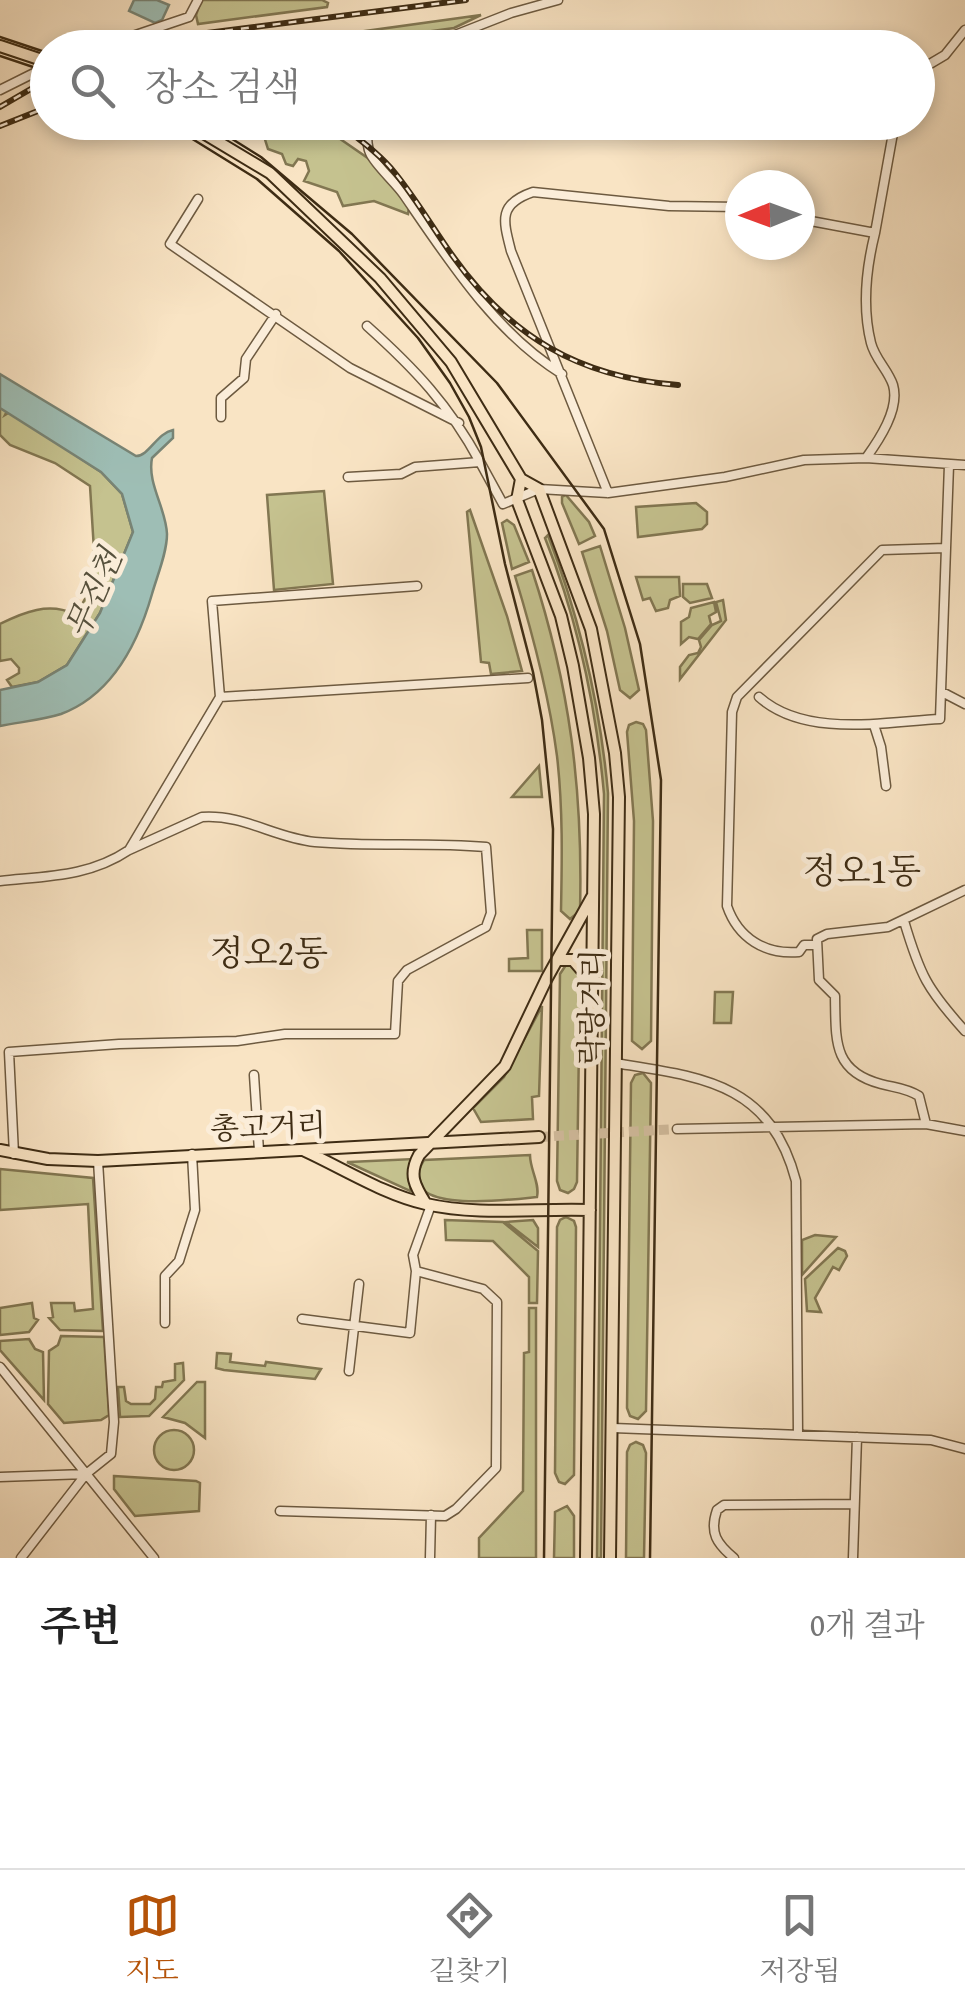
<!DOCTYPE html>
<html lang="ko">
<meta charset="utf-8">
<style>
:root{--surface:#fff;--page:#f2f2f2;--text:#222;--muted:#767676;--line:#e0e0e0;--accent:#b45309}
body{margin:0;font-family:"Gentium Book Plus","Noto Serif KR",serif;background:var(--page);color:var(--text)}
.compass{position:absolute;left:725px;top:170px;width:90px;height:90px;border-radius:50%;background:var(--surface);box-shadow:0 5px 15px #0003;rotate:269deg}
.list{margin:0;padding:0;list-style:none}
h2{display:flex;justify-content:space-between;align-items:center;height:130px;margin:0;padding:0 40px;font-size:42px}
h2 small{font-size:32px;font-weight:400;color:var(--muted)}
.icon{flex:none;width:55px;height:55px;fill:none;stroke:currentColor;stroke-width:2;stroke-linecap:round;stroke-linejoin:round}
.map{position:relative;flex:none;width:965px;height:1558px;overflow:hidden}
.search{position:absolute;background:var(--surface);box-shadow:0 5px 15px #0003;left:30px;right:30px;top:30px;height:110px;display:flex;align-items:center;gap:25px;box-sizing:border-box;padding:0 35px;border-radius:55px;color:var(--muted);font-size:38px}
.sheet{height:310px;background:var(--surface)}
nav{display:flex;justify-content:space-around;align-items:center;box-sizing:border-box;height:140px;border-top:2px solid var(--line);background:var(--surface);font-size:28px;color:var(--muted)}
nav a{display:grid;justify-items:center;gap:5px}
nav .on{color:var(--accent)}
.map>svg:first-child{display:block}
</style>
<div class="map">
<svg width="965" height="1558" viewBox="0 0 965 1558">
<rect width="100%" height="100%" fill="#f9e4c4"/>
<filter id="stains"><feTurbulence type="fractalNoise" baseFrequency=".002" numOctaves="4"/><feColorMatrix values="0 0 0 0 .2 0 0 0 0 .09 0 0 0 0 .02 0 0 0 .5 -.17"/></filter>
<radialGradient id="worn" r=".72"><stop offset=".6" stop-color="#630" stop-opacity="0"/><stop offset="1" stop-color="#630" stop-opacity=".3"/></radialGradient>
<path fill="#c5c28f" stroke="#827752" stroke-width="2.5" d="M 201,0 L 322,0 L 328,3 L 327,7 L 198,24 L 196,15 Z
M 481,15 L 454,28 L 339,44 L 344,34 Z
M 267,123 L 317,123 L 372,161 L 409,207 L 408,214 L 374,201 L 343,206 L 337,192 L 304,181 L 309,171 L 306,161 L 298,159 L 293,166 L 286,164 L 282,154 L 268,149 L 263,133 Z
M 0,408 L 7,411 L 5,415 L 10,412 L 101,472 L 122,494 L 133,532 L 100,613 L 67,665 L 38,682 L 12,687 L 7,680 L 19,673 L 19,668 L 11,659 L 0,661 L 0,624 C 24,612 49,602 74,614 C 90,599 93,575 99,554 L 94,550 L 90,486 L 55,463 L 10,445 L 0,435 Z
M 324,491 L 333,584 L 274,590 L 267,495 Z
M 566,495 L 589,522 L 595,536 L 579,544 L 562,503 L 562,497 Z
M 696,503 L 707,512 L 707,524 L 702,529 L 638,537 L 636,507 Z
M 470,510 L 507,616 L 522,671 L 491,674 L 489,663 L 481,662 L 467,512 Z
M 507,520 L 514,525 L 529,562 L 512,569 L 502,523 Z
M 548,535 C 580,619 600,704 608,793 L 601,1558 L 597,1558 L 604,794 C 596,706 578,620 545,538 Z
M 600,546 L 625,628 L 639,690 L 630,698 L 620,690 L 607,631 L 582,552 Z
M 532,570 C 570,686 583,790 580,911 L 570,919 L 561,911 C 562,860 563,808 557,756 C 549,695 533,635 515,576 Z
M 636,577 L 679,577 L 680,596 L 670,600 L 668,608 L 656,611 L 650,598 L 643,600 Z
M 683,584 L 707,584 L 712,598 L 690,603 L 683,597 Z
M 723,600 L 726,620 L 680,679 L 680,667 L 689,655 L 698,653 L 701,647 L 699,640 L 712,625 L 721,621 L 716,602 Z
M 714,602 L 716,612 L 709,616 L 711,624 L 698,639 L 689,637 L 681,644 L 681,622 L 689,617 L 691,608 Z
M 636,722 L 643,724 L 646,730 L 653,821 L 651,1041 L 642,1049 L 632,1041 L 634,821 L 627,732 L 629,725 Z
M 539,766 L 542,797 L 512,797 Z
M 527,930 L 542,930 L 542,971 L 509,971 L 509,959 L 528,958 Z
M 573,964 L 580,974 L 577,1182 L 574,1189 L 568,1193 L 560,1190 L 557,1181 L 560,974 L 566,965 Z
M 715,992 L 733,992 L 731,1023 L 714,1023 Z
M 542,1006 L 539,1096 L 532,1097 L 533,1119 L 481,1122 L 473,1108 L 504,1077 Z
M 643,1073 L 651,1083 L 646,1411 L 638,1419 L 630,1416 L 627,1408 L 631,1083 L 635,1075 Z
M 530,1155 C 530,1170 540,1183 537,1197 C 515,1199 388,1217 424,1160 Z
M 414,1159 L 410,1191 L 347,1162 L 349,1162 Z
M 0,1169 L 93,1178 L 103,1331 L 60,1330 L 49,1318 L 53,1317 L 51,1303 L 74,1303 L 75,1311 L 93,1309 L 88,1204 L 0,1210 Z
M 566,1217 L 574,1221 L 576,1227 L 574,1475 L 565,1484 L 559,1482 L 555,1473 L 557,1227 L 560,1220 Z
M 445,1220 L 503,1222 L 538,1251 L 537,1303 L 529,1303 L 529,1277 L 493,1241 L 446,1240 Z
M 533,1220 L 538,1228 L 538,1247 L 506,1222 Z
M 815,1235 L 836,1237 L 802,1275 L 802,1240 Z
M 838,1248 L 845,1251 L 847,1256 L 839,1270 L 833,1267 L 815,1298 L 821,1312 L 807,1311 L 805,1279 Z
M 32,1303 L 34,1318 L 38,1320 L 29,1332 L 0,1335 L 0,1308 Z
M 529,1308 L 536,1308 L 536,1558 L 479,1558 L 479,1538 L 523,1491 L 524,1353 L 529,1352 Z
M 61,1336 L 104,1337 L 109,1415 L 101,1420 L 64,1423 L 48,1404 L 49,1351 L 58,1345 Z
M 29,1339 L 35,1349 L 43,1352 L 44,1400 L 0,1350 L 0,1341 Z
M 217,1353 L 231,1354 L 230,1362 L 265,1366 L 266,1362 L 321,1369 L 315,1379 L 224,1370 L 216,1368 Z
M 183,1363 L 184,1380 L 149,1416 L 120,1417 L 118,1387 L 124,1387 L 126,1401 L 131,1404 L 150,1404 L 155,1399 L 156,1387 L 162,1387 L 163,1382 L 175,1380 L 175,1364 Z
M 197,1382 L 205,1382 L 205,1438 L 185,1423 L 163,1417 Z
M154 1450a20 20 0 1 1 40 0a20 20 0 1 1-40 0Z
M 636,1442 L 643,1445 L 646,1453 L 644,1558 L 626,1558 L 627,1452 L 630,1445 Z
M 114,1476 L 196,1481 L 200,1483 L 199,1511 L 135,1516 L 114,1489 Z
M 567,1506 L 574,1516 L 574,1558 L 554,1558 L 555,1512 Z"/>
<path fill="#9ebeb5" stroke="#788475" stroke-width="2.5" d="M 134,0 L 157,0 L 169,5 L 162,20 L 155,23 L 129,11 Z
M 0,374 L 136,456 C 149,456 157,433 173,430 L 173,438 L 152,458 C 147,484 166,508 167,534 C 167,553 157,576 152,594 C 138,643 112,695 61,714 C 42,720 20,722 0,726 L 0,690 L 38,682 L 67,665 L 100,613 L 133,532 L 122,494 L 101,472 L 0,408 Z"/>
<g fill="none" stroke-linecap="round" stroke-linejoin="round">
<path stroke="#d4bfa1" stroke-width="10" stroke-dasharray="10 5" stroke-linecap="butt" d="M 539,1137 L 677,1129"/>
<defs>
<path id="minor" d="M 97,48 L 189,17 L 198,0
M 422,48 L 511,13 L 558,0
M 918,71 L 945,55 L 965,30
M 0,90 L 48,66
M 367,122 C 367,131 366,145 370,153 C 375,165 396,183 404,195 C 448,259 495,333 562,374
M 198,199 L 170,244 L 350,368 L 459,423
M 800,219 L 875,233 L 895,122
M 367,326 C 415,369 449,405 480,462
M 221,417 L 221,398 L 244,378 L 246,359 L 276,314
M 866,458 C 879,440 900,409 893,385 C 888,370 875,359 871,343 C 862,307 866,269 875,233
M 348,477 L 401,474 L 415,467 L 480,462 L 503,504 L 539,489 L 608,493 L 725,477 L 804,460 L 866,458 L 965,465
M 608,493 L 511,251 C 503,220 498,204 533,192 L 669,206 L 740,207
M 942,692 L 965,704
M 220,697 L 528,678
M 759,697 C 805,738 884,722 940,719 L 946,548
M 874,725 L 881,747 L 886,786
M 0,881 C 46,876 89,877 129,850 L 220,697 L 212,601 L 417,586
M 904,921 C 920,975 927,989 965,1031
M 816,945 L 804,945 L 799,952 C 765,955 738,938 727,906 L 732,712 L 737,697 L 882,550 L 946,548 L 949,465
M 615,1063 C 701,1077 770,1082 796,1181 L 798,1435
M 254,1075 L 259,1151
M 926,1124 L 919,1096 C 906,1088 896,1088 881,1084 C 832,1071 836,1040 835,996 L 819,980 L 817,939 L 827,934 L 888,927 L 965,890
M 677,1129 L 926,1124 L 965,1131
M 14,1154 L 9,1052 L 119,1044 L 237,1041 L 285,1034 L 395,1034 L 398,981 L 407,970 L 486,927 L 491,913 L 486,847 C 429,842 372,847 315,842 C 275,838 243,814 202,817 L 129,850
M 302,1319 L 410,1333 L 416,1271
M 165,1323 L 165,1276 L 179,1261 L 195,1210 L 192,1154
M 0,1367 L 154,1558
M 349,1371 L 359,1284
M 613,1428 L 931,1440 L 965,1449
M 0,1477 L 86,1474
M 280,1511 L 445,1516 L 456,1509 L 496,1468 L 497,1302 L 483,1289 L 416,1271 L 413,1255 L 431,1205
M 21,1558 L 86,1474 L 111,1454 L 114,1422 L 98,1161
M 430,1558 L 431,1515
M 734,1558 C 717,1544 709,1533 717,1510 L 724,1505 L 854,1504
M 853,1558 L 857,1437"/>
<path id="major" d="M 0,46 L 48,62
M 185,122 L 270,173 L 380,278 L 451,362 L 521,479 L 539,489 L 591,629 L 615,753 L 619,797 L 610,1558
M 521,479 L 517,500 L 561,616 L 573,666 L 589,758 L 594,814 L 586,1558
M 557,960 L 573,960 L 591,981
M 0,1150 L 48,1159 L 98,1161 L 539,1137
M 305,1151 C 344,1169 385,1195 426,1204 C 478,1216 537,1208 590,1210
M 426,1204 C 415,1186 408,1175 419,1155 L 505,1066 L 547,978 L 592,897"/>
</defs>
<use href="#minor" stroke="#6d5a40" stroke-width="11"/>
<use href="#major" stroke="#3e2c14" stroke-width="14"/>
<use href="#minor" stroke="#fbedd9" stroke-width="8"/>
<use href="#major" stroke="#f9e4c4" stroke-width="10"/>
<path stroke="#3e2c14" stroke-width="2.5" d="M 0,37 L 48,53
M 0,56 L 48,72
M 165,122 L 257,179 L 339,251 L 418,338 L 450,383 L 469,417 L 481,447 L 505,564 L 533,672 L 542,720 L 553,829 L 544,1558
M 205,122 L 261,157 L 352,234 L 497,383 L 604,529 L 640,644 L 661,780 L 650,1558"/>
<defs>
<path id="rail" d="M 147,48 L 207,33 L 466,0
M 0,107 L 48,79
M 337,122 C 357,138 379,153 395,173 C 416,199 433,228 452,255 C 510,337 579,377 678,385
M 0,126 L 48,107"/>
</defs>
<use href="#rail" stroke="#3e2c14" stroke-width="6"/>
<use href="#rail" stroke="#fbedd9" stroke-width="2.5" stroke-dasharray="8" stroke-linecap="butt"/>
</g>
<g text-anchor="middle" dominant-baseline="central" stroke-width="10" stroke-linejoin="round" paint-order="stroke">
<g font-size="30" fill="#3e2c14" stroke="#fbedd9">
<text transform="translate(591 1007) rotate(-89)">락랑거리</text>
<text transform="translate(268 1126) rotate(-2)">총고거리</text>
</g>
<g font-size="32" font-style="italic" fill="#56503c" stroke="#fbedd9">
<text transform="translate(93 593) rotate(-66)">무진천</text>
</g>
<g font-size="35" fill="#3e2c14" stroke="#fbedd9">
<text x="862" y="870">정오1동</text>
<text x="269" y="952">정오2동</text>
</g>
</g>
<rect width="100%" height="100%" filter="url(#stains)"/>
<rect width="100%" height="100%" fill="url(#worn)"/>
</svg>
<svg class="compass" viewBox="-18 -18 36 36"><path d="M0-13l5 13h-10z" fill="#e53935"/><path d="M0 13l5-13h-10z" fill="#767676"/></svg>
<div class="search"><svg class="icon" aria-label="search" viewBox="0 0 24 24"><circle cx="10" cy="10" r="6"/><path d="M15 15l6 6"/></svg>장소 검색</div>
</div>
<section class="sheet">
<h2>주변<small>0개 결과</small></h2>
<ul class="list">
</ul>
</section>
<nav>
<a class="on"><svg class="icon" aria-label="map" viewBox="0 0 24 24"><path d="M3 6l6-2 6 2 6-2v14l-6 2-6-2-6 2zM9 4v14M15 6v14"/></svg>지도</a>
<a><svg class="icon" aria-label="directions" viewBox="0 0 24 24"><path d="M12 3l9 9-9 9-9-9zM9 14v-3h6M13 9l2 2-2 2"/></svg>길찾기</a>
<a><svg class="icon" aria-label="saved" viewBox="0 0 24 24"><path d="M7 4h10v16l-5-4-5 4z"/></svg>저장됨</a>
</nav>
